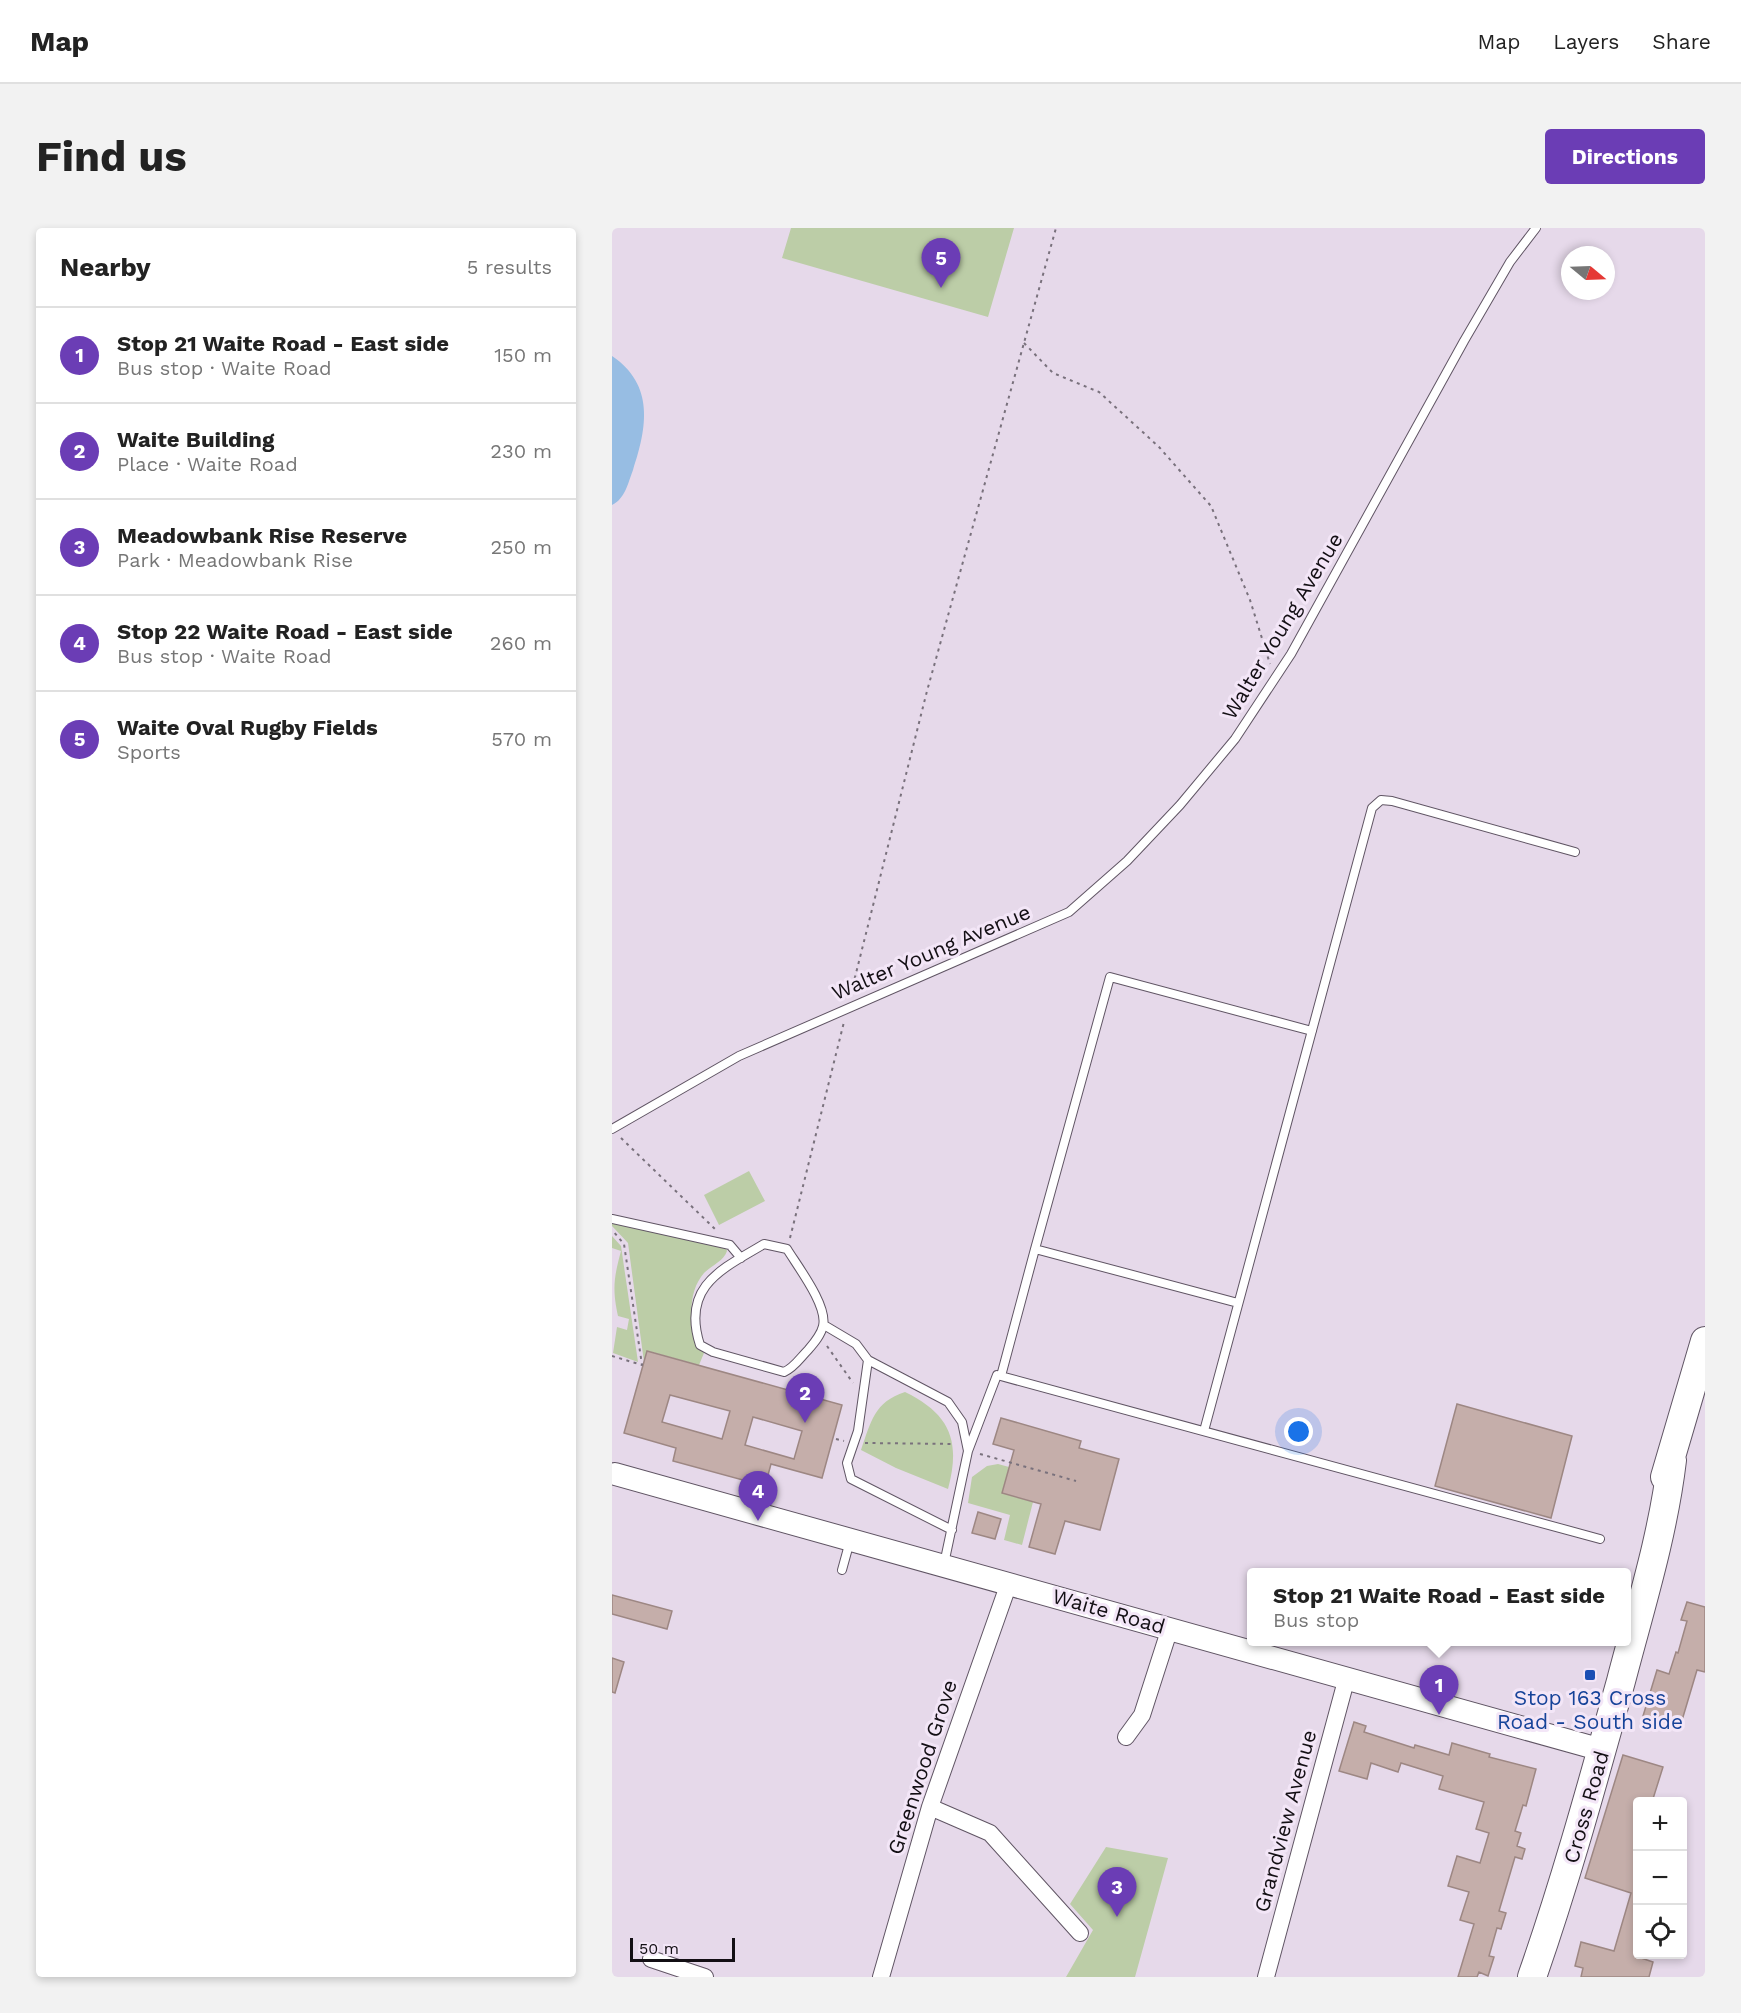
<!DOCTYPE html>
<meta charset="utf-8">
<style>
:root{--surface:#fff;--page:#f2f2f2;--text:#222;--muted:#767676;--line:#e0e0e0;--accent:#6b3db5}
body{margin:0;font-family:"Work Sans",sans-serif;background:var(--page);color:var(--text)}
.controls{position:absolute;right:18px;bottom:18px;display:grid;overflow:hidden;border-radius:6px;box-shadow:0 3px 9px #0003}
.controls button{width:54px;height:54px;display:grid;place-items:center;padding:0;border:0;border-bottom:2px solid var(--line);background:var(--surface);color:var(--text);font:30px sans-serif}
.compass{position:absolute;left:949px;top:18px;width:54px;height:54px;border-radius:50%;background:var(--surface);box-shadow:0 3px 9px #0003;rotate:109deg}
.scale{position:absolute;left:18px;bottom:15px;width:105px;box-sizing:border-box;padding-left:6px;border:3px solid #130f14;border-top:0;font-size:16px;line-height:21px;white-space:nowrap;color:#130f14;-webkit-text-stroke:4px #f3e6f7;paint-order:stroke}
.you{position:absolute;left:687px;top:1204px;width:21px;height:21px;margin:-15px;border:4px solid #fff;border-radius:50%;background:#1a73e8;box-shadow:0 0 0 9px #1a73e833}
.badge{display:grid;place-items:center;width:39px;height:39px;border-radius:50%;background:var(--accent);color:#fff;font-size:20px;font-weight:700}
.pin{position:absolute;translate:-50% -50px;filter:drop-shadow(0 2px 3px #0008)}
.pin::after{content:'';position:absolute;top:32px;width:21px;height:18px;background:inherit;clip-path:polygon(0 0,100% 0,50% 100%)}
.popup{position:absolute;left:635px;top:1340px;width:384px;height:78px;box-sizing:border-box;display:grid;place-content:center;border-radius:6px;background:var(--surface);filter:drop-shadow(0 2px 4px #0005);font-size:20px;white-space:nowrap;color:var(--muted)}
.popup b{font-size:22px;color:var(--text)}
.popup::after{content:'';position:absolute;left:50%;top:100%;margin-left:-12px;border:12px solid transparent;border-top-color:var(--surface)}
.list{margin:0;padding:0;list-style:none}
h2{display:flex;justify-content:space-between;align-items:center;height:78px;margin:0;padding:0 24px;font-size:26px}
h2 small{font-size:20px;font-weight:400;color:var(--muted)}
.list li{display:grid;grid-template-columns:39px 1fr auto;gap:18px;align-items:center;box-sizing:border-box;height:96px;padding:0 24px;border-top:2px solid var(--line)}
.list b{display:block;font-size:22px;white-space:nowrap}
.list p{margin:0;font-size:20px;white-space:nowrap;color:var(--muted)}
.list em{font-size:20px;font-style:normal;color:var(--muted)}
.icon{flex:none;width:33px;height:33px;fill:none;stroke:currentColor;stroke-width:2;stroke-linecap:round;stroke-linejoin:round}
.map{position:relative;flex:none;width:1093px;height:1749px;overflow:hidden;border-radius:6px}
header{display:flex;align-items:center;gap:36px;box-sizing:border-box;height:84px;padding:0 30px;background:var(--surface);border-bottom:2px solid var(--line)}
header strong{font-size:28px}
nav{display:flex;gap:33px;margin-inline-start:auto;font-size:21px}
.intro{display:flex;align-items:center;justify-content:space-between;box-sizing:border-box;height:144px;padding:0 36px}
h1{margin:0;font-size:42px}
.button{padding:15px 27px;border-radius:6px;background:var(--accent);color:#fff;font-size:21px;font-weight:700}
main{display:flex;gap:36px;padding:0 36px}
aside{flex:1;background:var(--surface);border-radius:6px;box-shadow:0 3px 9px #0003}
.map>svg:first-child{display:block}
</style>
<header>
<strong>Map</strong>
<nav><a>Map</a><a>Layers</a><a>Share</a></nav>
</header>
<div class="intro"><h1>Find us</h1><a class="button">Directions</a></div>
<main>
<aside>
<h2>Nearby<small>5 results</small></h2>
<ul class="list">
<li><span class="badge">1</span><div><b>Stop 21 Waite Road - East side</b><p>Bus stop · Waite Road</p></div><em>150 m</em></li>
<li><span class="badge">2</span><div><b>Waite Building</b><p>Place · Waite Road</p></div><em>230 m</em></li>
<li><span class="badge">3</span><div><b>Meadowbank Rise Reserve</b><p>Park · Meadowbank Rise</p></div><em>250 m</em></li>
<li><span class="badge">4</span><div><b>Stop 22 Waite Road - East side</b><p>Bus stop · Waite Road</p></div><em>260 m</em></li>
<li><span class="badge">5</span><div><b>Waite Oval Rugby Fields</b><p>Sports</p></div><em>570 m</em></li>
</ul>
</aside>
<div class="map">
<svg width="1093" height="1749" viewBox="0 0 1093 1749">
<rect width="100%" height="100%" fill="#e6d9ea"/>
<path fill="#bccda7" d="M 179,0 L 402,0 L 376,89 L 170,30 Z
M 137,943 L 153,973 L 107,997 L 92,967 Z
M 0,993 L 113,1018 L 115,1023 C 112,1033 100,1037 92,1045 C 73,1067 78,1103 92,1125 L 87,1137 L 36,1123 L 32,1134 L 16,1015 L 0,998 Z
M 0,1008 L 9,1018 L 26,1134 L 1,1125 L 5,1099 L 15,1102 L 17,1091 L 6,1088 C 0,1061 2,1049 9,1023 L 0,1020 Z
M 293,1164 C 338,1186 349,1213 336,1261 L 284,1240 L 249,1222 C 259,1194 262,1174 293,1164 Z
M 386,1236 L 397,1239 L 390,1265 L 421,1274 L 410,1317 L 392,1312 L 398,1287 L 356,1275 L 360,1249 L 375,1238 Z
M 494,1619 L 556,1630 L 523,1749 L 454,1749 L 481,1702 L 458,1676 Z"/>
<path fill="#97bde3" d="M 0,128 C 43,157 35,200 21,242 C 16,255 13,271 0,277 Z"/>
<path fill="#c5aeaa" stroke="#9d8783" stroke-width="1.5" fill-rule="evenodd" d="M 35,1123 L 230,1177 L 210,1250 L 159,1236 L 153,1258 L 61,1233 L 64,1220 L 12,1205 ZM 58,1167 L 118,1183 L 110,1211 L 50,1194 ZM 141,1189 L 190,1203 L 182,1231 L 133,1217 Z
M 845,1176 L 960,1208 L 939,1290 L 823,1258 Z
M 389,1190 L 469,1213 L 467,1220 L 507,1231 L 488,1302 L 453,1293 L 443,1326 L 417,1319 L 429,1276 L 390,1265 L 402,1222 L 381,1216 Z
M 366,1284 L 389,1291 L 383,1311 L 360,1305 Z
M 0,1367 L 60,1383 L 55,1401 L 0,1386 Z
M 1075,1374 L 1093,1379 L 1093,1444 L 1085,1442 L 1068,1499 L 1031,1488 L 1045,1442 L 1057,1446 L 1064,1424 L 1066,1425 L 1075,1393 L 1069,1392 Z
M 0,1430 L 12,1434 L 3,1465 L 0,1464 Z
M 742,1494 L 754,1498 L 752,1504 L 802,1520 L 803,1517 L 837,1527 L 840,1515 L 878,1526 L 877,1529 L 924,1541 L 914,1578 L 911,1577 L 903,1603 L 909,1605 L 905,1618 L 913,1621 L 910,1631 L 903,1629 L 887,1683 L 894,1685 L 889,1701 L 885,1700 L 877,1728 L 882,1729 L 876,1748 L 867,1744 L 865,1749 L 846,1749 L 862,1696 L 848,1692 L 857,1664 L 836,1658 L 845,1628 L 868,1635 L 877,1605 L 864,1601 L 872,1574 L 827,1561 L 831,1548 L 789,1535 L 786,1544 L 759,1535 L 755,1551 L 727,1543 Z
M 1011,1527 L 1051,1539 L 1040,1574 L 1026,1574 L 1026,1729 L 1041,1734 L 1037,1749 L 969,1749 L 971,1740 L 963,1738 L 969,1714 L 1002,1723 L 1019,1665 L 973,1650 Z"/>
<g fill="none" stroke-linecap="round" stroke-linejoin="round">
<defs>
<path id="lane" d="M 0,901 L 127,828 L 457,684 L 515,633 L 568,577 L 623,511 L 679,426 L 852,113 L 898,34 L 924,0
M 0,991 L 118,1017 L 129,1030
M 152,1016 L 175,1021 C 186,1039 216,1078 211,1098 C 209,1107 202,1115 196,1122 C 188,1130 182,1140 172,1144 L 101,1124 L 88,1117 C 69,1058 110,1041 152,1016 Z
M 626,1075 L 423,1021 L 498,749 L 700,803
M 212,1097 L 244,1116 L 256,1132 L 336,1174 L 350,1194 L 356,1223 L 332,1336
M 256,1132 L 246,1203 L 235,1235 L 239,1251 L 340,1302
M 389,1148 L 423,1021
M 592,1203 L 760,580 L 769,572 L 780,573 L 963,624
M 356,1223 L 385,1147 L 988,1311
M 230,1342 L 238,1313"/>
<path id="street" d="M 514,1509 L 530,1487 L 558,1400
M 318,1579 L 378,1605 L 468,1705
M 39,1731 L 93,1749
M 269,1749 L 318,1579 L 397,1355
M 654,1749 L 735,1449"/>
<path id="secondary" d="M 3,1246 L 990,1522"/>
<path id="highway" d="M 1053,1249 L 1093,1113
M 920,1749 C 954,1652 981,1553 1009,1453 C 1028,1380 1051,1308 1060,1232"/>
</defs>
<use href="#lane" stroke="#605564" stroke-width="10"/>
<use href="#street" stroke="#605564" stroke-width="18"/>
<use href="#secondary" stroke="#605564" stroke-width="24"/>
<use href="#highway" stroke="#605564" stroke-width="30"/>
<path stroke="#79717c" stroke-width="2" stroke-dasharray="3 4.5" stroke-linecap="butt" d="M 412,115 L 441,145 L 487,164 L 547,219 L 599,278 L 638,372 L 658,436
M 239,765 L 315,463 L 444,0
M 9,910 L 104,1002
M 178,1010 L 232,794
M 215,1118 L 241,1155
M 0,1128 L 30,1137 L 12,1016 L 1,1003
M 224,1211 L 232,1213
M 253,1215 L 343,1216
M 368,1226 L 464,1253"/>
<use href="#lane" stroke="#fff" stroke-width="8"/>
<use href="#street" stroke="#fff" stroke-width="16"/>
<use href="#secondary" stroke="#fff" stroke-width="22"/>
<use href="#highway" stroke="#fff" stroke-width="28"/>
</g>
<rect fill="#1a4fb4" stroke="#f3e6f7" stroke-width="2" x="972" y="1441" width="12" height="12" rx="3"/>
<g text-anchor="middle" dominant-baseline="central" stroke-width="6" stroke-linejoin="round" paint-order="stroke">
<g font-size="21" fill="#130f14" stroke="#f3e6f7">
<text transform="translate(670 398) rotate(-59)">Walter Young Avenue</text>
<text transform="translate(319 724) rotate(-23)">Walter Young Avenue</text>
<text transform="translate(497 1383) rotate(16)">Waite Road</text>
<text transform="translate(310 1539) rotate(-72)">Greenwood Grove</text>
<text transform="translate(974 1579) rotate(-74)">Cross Road</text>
<text transform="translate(673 1593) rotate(-75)">Grandview Avenue</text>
</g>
<g font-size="21" fill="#164399" stroke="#f3e6f7">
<text x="978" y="1469">Stop 163 Cross<tspan x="978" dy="24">Road - South side</tspan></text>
</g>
</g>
</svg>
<div class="controls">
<button>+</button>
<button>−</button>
<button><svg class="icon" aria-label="locate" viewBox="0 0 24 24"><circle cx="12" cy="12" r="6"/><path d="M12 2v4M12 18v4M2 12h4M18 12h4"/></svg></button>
</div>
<svg class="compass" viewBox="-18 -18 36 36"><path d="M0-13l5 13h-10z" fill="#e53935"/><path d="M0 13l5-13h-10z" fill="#767676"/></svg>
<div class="scale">50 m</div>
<div class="you"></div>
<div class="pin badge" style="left:827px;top:1487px">1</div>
<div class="popup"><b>Stop 21 Waite Road - East side</b>Bus stop</div>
<div class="pin badge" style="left:193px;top:1195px">2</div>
<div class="pin badge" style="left:505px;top:1689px">3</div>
<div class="pin badge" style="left:146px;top:1293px">4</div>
<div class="pin badge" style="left:329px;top:60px">5</div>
</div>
</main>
